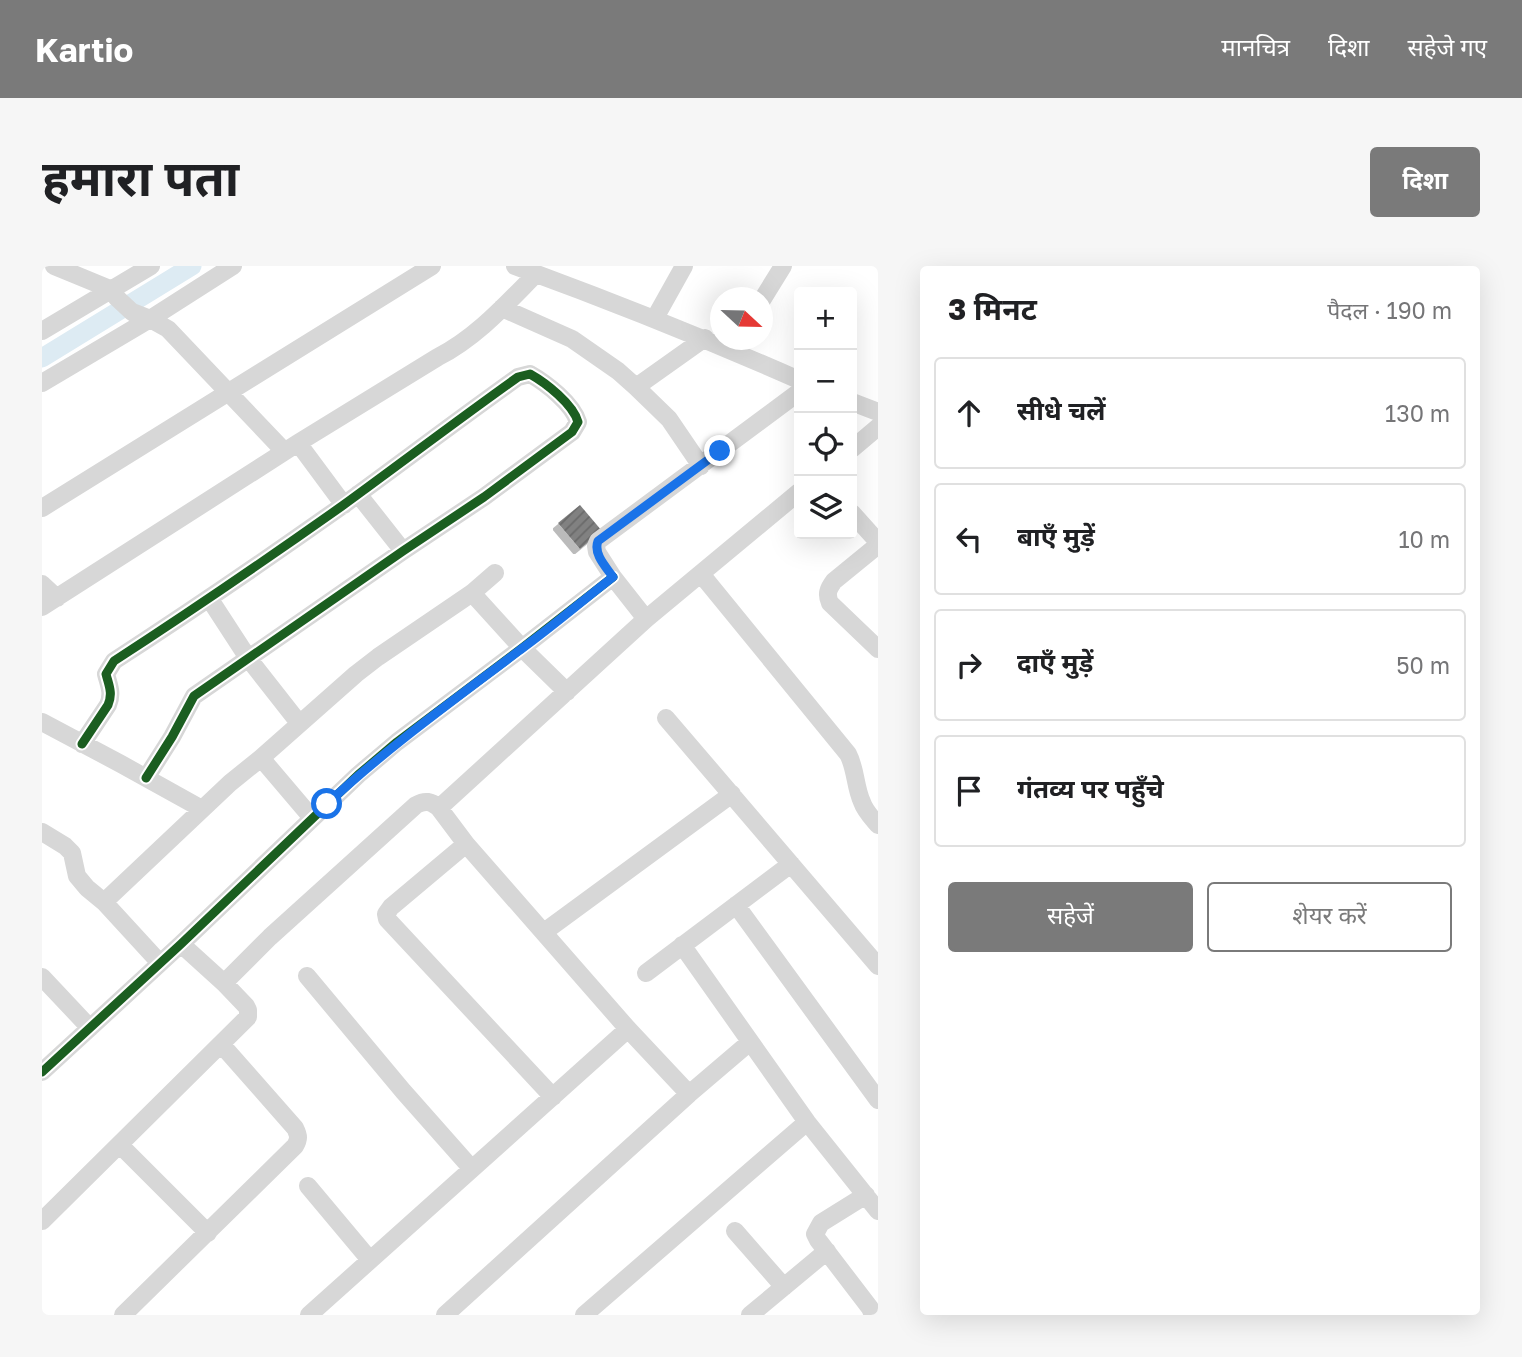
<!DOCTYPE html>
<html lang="hi">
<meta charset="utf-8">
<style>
:root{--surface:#fff;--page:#f6f6f6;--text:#202124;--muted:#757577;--line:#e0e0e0;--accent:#7a7a7a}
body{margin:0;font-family:"Golos Text","Noto Sans Devanagari",sans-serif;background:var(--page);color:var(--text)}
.controls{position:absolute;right:21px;top:21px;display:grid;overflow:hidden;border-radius:7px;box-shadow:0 7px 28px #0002}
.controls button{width:63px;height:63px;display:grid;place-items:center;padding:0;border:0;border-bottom:2px solid var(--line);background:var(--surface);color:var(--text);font:35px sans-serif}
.compass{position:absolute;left:668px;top:21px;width:63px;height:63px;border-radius:50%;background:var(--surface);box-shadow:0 7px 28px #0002;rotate:112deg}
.stop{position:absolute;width:21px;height:21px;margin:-16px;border:5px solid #1a73e8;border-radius:50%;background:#fff}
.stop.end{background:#1a73e8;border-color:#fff;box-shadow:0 2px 7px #0008}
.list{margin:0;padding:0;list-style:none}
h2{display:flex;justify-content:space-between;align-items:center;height:91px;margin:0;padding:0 28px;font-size:30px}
h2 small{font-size:23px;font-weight:400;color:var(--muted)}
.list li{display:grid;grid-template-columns:46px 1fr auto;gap:21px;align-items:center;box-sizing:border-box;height:112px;margin:0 14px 14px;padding:0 14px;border:2px solid var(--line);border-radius:7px}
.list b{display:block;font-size:26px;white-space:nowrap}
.list em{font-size:23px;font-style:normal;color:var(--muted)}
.actions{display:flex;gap:14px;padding:21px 28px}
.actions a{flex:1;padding:16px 0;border:2px solid var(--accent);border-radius:7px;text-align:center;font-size:24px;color:var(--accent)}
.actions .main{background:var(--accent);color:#fff}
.icon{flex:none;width:38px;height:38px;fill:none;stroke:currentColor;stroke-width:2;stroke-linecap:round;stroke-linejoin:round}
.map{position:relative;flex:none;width:836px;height:1049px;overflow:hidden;border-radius:7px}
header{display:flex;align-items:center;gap:42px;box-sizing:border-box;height:98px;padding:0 35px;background:var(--accent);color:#fff}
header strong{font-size:33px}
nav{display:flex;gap:38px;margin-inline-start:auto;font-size:24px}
.intro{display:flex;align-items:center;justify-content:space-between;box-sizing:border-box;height:168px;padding:0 42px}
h1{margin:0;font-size:49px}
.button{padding:18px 32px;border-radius:7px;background:var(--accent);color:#fff;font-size:24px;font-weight:700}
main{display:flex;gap:42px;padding:0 42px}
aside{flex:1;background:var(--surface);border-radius:7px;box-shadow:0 7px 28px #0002}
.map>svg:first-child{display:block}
</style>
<header>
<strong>Kartio</strong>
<nav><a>मानचित्र</a><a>दिशा</a><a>सहेजे गए</a></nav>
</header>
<div class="intro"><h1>हमारा पता</h1><a class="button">दिशा</a></div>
<main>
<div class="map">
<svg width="836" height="1049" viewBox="0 0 836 1049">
<defs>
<pattern id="building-hatch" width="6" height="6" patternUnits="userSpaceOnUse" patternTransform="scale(1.75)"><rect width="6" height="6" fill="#818181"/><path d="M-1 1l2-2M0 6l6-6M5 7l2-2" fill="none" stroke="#6a6a6a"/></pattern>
<filter id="shadow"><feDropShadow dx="-6" dy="6" stdDeviation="0" flood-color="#0004"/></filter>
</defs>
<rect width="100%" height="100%" fill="#fff"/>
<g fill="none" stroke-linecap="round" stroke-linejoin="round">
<path stroke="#ddebf3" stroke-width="19" d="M 0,92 L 150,0"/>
</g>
<path fill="url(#building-hatch)" filter="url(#shadow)" d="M 538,239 L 560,265 L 538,283 L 516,257 Z"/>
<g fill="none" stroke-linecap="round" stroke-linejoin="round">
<path stroke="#d7d7d7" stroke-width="18" d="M 12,0 L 68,23 L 75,32 L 90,46 L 108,53 L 126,63 L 242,185
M 473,0 C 569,35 664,73 757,114
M 720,34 L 741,0
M 460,42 L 530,73 L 576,105 L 594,121 L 627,153 L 659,200
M 613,52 L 642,0
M 0,65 L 109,0
M 0,117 L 108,53 L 191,0
M 594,121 L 663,72
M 810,136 L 836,146
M 256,177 L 302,239
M 810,183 L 836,161
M 316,228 L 361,285
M 0,242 L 390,0
M 810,247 L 836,276
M 836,279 L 792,315 C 786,323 784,328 788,337 L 836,383
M 659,308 L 806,488 C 814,503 813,521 820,536 C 823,545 830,552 836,559
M 0,318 L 15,332
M 430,327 L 480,382 L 525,426
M 167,332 L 206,392 L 257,457
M 0,341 L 256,177 L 396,91 C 435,71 464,38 494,8
M 604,353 L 571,311 L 555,286 L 554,280 L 556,275 L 757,126
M 624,452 L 836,700
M 0,456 L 79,498 L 160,543
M 40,478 L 66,439 C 71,427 67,420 64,408 L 72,395 C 149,345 225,293 300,240 C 359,197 417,153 476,111 L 488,108 C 504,117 531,138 536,156 L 530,166 L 442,231 L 361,285 L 152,430 L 130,471 L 104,512
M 219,492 L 270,552
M 397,542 L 604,353 L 757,226
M 0,566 L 23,580 L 30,587 L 35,610 L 45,622 L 62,636 L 118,697
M 424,578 L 349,641 L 344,648 L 345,653 L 511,831
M 62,636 L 188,517 L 219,492 L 314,408 L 336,391 L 430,327 L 453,307
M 694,639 L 836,834
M 502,666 L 690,528
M 640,679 L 765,856 L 836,945
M 604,707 L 749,598
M 265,710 L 361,825 L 430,903
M 0,711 L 48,762
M 182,717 L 228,671 L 374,539 C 383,534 389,535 397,542 L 424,578 L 586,763 L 647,828
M 0,806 L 139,678 L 316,509 L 355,476 L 480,382 L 571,311
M 78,879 L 166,967
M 266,920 L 328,994
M 824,929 L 779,957 L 773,968 L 776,974 L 828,1042 L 831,1049
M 0,955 L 206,751 L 206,744 L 204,740 L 182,717 L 139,678
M 693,965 L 742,1021
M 81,1049 L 253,880 C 257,873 257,870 253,862 L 179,778
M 267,1049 L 586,763
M 403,1049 L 647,828 L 708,776
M 542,1049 L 765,856
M 708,1049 L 785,985"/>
<defs>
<path id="cycleway" d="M 40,478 L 66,439 C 71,427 67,420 64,408 L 72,395 C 149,345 225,293 300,240 C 359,197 417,153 476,111 L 488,108 C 504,117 531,138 536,156 L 530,166 L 442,231 L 361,285 L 152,430 L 130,471 L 104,512
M 0,806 L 139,678 L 316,509 L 355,476 L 480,382 L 571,311"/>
</defs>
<use href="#cycleway" stroke="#fff" stroke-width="13"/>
<use href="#cycleway" stroke="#1b5e20" stroke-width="9"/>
</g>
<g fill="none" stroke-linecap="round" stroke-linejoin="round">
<path stroke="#1a73e8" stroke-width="9" d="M 285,538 C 346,481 412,434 478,384 C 510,361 540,335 571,311 C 564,301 551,288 556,275 L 678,185"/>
</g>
</svg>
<div class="controls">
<button>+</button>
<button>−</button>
<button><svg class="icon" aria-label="locate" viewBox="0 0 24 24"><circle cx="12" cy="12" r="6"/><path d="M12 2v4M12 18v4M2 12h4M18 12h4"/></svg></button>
<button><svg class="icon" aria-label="layers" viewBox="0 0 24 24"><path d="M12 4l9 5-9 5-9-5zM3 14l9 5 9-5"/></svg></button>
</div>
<svg class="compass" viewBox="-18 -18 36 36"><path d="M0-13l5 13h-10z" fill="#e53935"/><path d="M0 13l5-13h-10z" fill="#757577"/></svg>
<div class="stop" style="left:285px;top:538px"></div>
<div class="stop end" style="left:678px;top:185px"></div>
</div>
<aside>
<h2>3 मिनट<small>पैदल · 190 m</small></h2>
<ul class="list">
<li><svg class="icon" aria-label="ahead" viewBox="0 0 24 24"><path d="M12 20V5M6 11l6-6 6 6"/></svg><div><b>सीधे चलें</b></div><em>130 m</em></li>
<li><svg class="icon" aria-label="left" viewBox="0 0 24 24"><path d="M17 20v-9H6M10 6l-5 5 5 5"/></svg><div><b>बाएँ मुड़ें</b></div><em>10 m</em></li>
<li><svg class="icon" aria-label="right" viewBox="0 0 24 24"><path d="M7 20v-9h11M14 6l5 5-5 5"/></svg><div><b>दाएँ मुड़ें</b></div><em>50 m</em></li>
<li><svg class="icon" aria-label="arrive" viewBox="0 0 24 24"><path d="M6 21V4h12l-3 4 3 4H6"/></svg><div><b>गंतव्य पर पहुँचे</b></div></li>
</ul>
<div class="actions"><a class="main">सहेजें</a><a>शेयर करें</a></div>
</aside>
</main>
